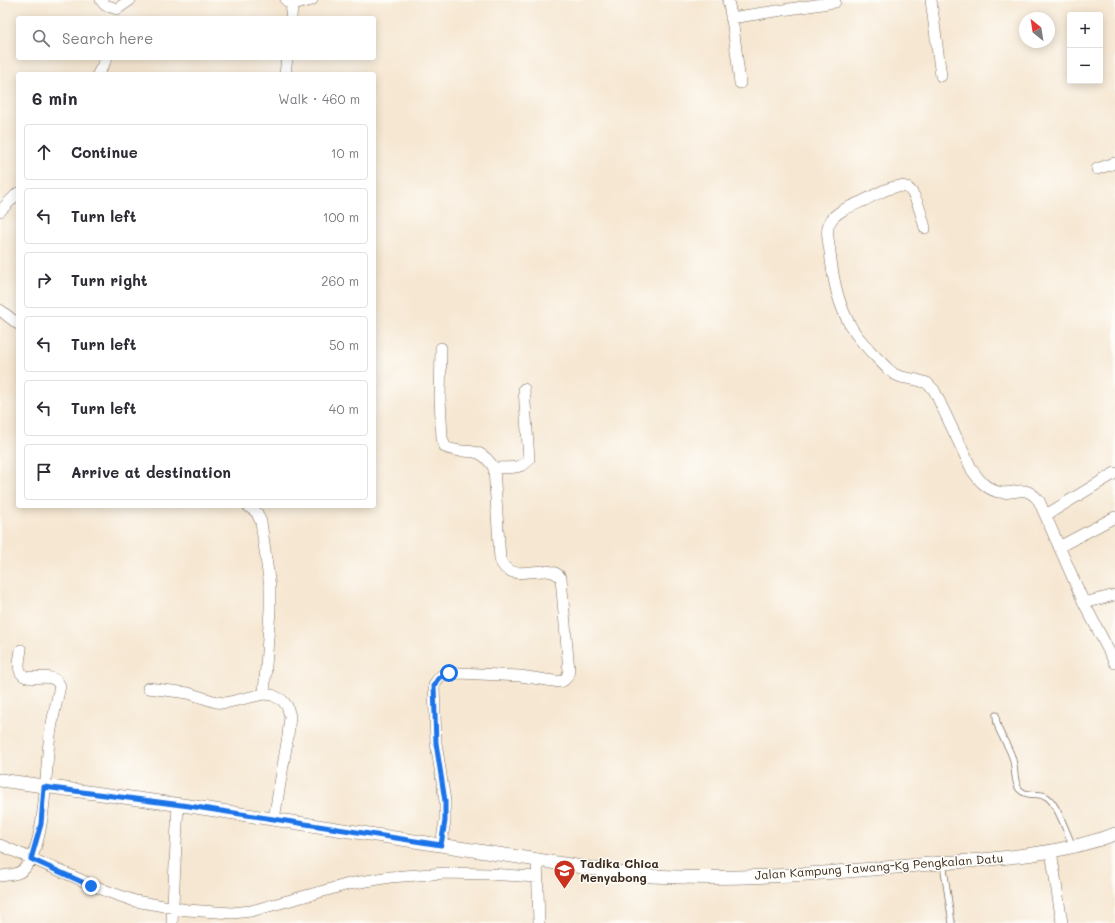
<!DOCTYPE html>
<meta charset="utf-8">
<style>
:root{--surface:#fff;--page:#f7f7f7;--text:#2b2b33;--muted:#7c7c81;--line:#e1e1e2}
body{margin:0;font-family:Mali,sans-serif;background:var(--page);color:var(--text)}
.controls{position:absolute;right:12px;top:12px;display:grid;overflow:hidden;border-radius:4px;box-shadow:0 2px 10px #0003}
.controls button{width:36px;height:36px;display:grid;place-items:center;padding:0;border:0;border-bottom:1px solid var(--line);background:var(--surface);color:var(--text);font:20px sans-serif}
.compass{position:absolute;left:1019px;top:12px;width:36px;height:36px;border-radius:50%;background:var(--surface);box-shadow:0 2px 10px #0003;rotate:330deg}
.stop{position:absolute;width:12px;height:12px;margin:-9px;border:3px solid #1a73e8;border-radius:50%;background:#fff}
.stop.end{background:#1a73e8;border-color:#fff;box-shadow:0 1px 4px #0008}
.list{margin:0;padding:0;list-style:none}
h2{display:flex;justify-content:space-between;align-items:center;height:52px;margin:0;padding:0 16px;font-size:17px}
h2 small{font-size:13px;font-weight:400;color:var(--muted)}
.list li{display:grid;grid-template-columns:26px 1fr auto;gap:12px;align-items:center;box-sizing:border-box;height:56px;margin:0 8px 8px;padding:0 8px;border:1px solid var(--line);border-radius:4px}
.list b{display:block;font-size:15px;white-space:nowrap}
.list em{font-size:13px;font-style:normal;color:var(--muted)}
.icon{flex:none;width:22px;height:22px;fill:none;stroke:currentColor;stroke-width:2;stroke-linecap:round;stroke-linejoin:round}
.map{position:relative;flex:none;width:1115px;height:923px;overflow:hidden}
.search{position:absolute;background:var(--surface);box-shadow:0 2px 10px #0003;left:16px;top:16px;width:360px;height:44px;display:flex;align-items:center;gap:10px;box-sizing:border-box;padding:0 14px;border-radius:4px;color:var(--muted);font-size:15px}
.panel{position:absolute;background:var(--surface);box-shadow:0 2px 10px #0003;left:16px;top:72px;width:360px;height:436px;border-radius:4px}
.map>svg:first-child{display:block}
</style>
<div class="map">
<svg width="1115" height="923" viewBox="0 0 1115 923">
<rect width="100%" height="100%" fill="#fdfcf7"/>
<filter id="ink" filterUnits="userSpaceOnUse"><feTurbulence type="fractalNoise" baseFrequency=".025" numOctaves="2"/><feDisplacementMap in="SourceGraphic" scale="8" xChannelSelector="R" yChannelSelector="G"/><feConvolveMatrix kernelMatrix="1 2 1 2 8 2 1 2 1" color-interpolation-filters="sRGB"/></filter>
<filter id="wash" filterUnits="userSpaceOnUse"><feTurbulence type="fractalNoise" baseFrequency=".012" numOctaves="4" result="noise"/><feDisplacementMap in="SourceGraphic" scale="16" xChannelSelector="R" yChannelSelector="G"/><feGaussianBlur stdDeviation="0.9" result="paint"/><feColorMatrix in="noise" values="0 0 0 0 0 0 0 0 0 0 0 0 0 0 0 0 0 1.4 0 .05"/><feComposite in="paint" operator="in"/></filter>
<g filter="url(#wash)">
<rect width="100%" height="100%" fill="#f6e7d2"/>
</g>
<g filter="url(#ink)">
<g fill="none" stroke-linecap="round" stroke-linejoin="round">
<defs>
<path id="service" d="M 996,715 C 996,732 1007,741 1012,757 C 1016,767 1013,780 1019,789 C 1026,797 1037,793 1045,796 C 1057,801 1067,835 1073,846
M 943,863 L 952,923"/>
<path id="minor" d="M 101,0 L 105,5 L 117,9 L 130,0
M 286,0 L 292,5 L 312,0
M 728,0 L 733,26 L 740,83
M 931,0 L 941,76
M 291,18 L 292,5
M 731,18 L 835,2
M 98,74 L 107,58
M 285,74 L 287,58
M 1097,169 L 1115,163
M 0,211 L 18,193
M 925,228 C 922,217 916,191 906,187 C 894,183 873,196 863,201 C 852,206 836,211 830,222 C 825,230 829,243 830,252 C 833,279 838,306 853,330 C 863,345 876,357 888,369 L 894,374 L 901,377 L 917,380 L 927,383 L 934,390 L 972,470 C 979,480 985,488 998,492 C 1016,496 1024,482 1039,501 L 1084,603 L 1115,663
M 0,310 L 18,324
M 441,348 L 440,399 L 442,438 L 445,447 C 467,457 477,442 494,468 L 500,559 C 509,588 548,559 561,578 L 569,671 C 567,677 566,680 560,682 L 520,676 L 459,673 C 446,673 439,673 434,686 L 436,743 L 445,801 L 445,821 L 441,845
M 494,468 C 505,467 523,470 529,459 L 524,389
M 248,506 L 257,513 L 261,522 L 270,587 L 270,610 L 264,694
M 1046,515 L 1115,473
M 1059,547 L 1115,517
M 1084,603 L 1115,595
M 148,688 L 188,693 L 216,702 L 225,703 L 264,694 L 272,695 L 282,700 L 287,706 L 290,716 L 288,736 L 274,819
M 0,845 L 109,892 L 135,901 L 187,910 L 232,913 L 251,911 L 349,884 L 390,877 L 446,873 L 488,874 L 538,877
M 1051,851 L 1062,923
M 537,859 L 539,923
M 0,876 C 9,875 19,875 25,868 C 46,843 45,775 49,743 C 51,724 56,705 60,686 C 52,666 21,690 19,666 C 19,661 20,655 21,650
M 172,923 L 178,805"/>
<path id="tertiary" d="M 0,780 L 189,806 L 634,875 C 733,882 832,873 930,864 C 992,859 1057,856 1115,834"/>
</defs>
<use href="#service" stroke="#7c6c5d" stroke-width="7"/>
<use href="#minor" stroke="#7c6c5d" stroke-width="12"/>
<use href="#tertiary" stroke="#7c6c5d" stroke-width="14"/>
<use href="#service" stroke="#fff" stroke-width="5.5"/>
<use href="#minor" stroke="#fff" stroke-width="11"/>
<use href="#tertiary" stroke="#fff" stroke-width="13"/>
</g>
</g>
<g fill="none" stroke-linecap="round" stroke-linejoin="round" filter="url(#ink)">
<path stroke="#1a73e8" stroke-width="5" d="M 91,886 L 31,859 L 41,824 L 44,787 L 189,806 L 441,845 L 445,821 L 445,801 L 436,743 L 434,686 C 437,678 441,675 449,673"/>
</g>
<defs>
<symbol id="school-pin" viewBox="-11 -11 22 30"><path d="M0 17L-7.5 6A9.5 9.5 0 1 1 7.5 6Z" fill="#c8321e" stroke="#fdfcf7"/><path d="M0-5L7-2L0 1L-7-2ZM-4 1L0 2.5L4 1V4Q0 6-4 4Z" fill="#fff"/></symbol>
</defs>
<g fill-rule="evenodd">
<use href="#school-pin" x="552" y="858" width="25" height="34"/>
</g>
<g text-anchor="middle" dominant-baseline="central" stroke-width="3" stroke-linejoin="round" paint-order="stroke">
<g font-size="12" font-weight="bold" fill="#3b2a1e" stroke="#fdfcf7" text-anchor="start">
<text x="580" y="863">Tadika Chica<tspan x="580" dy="14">Menyabong</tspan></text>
</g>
<g font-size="12" fill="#3b2a1e" stroke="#fdfcf7">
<text transform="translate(879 866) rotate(-4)">Jalan Kampung Tawang-Kg Pengkalan Datu</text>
</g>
</g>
</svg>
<div class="controls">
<button>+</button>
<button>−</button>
</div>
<svg class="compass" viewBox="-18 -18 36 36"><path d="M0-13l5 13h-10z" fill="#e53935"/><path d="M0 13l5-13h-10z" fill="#7c7c81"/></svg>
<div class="stop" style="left:449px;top:673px"></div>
<div class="stop end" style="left:91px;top:886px"></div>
<div class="search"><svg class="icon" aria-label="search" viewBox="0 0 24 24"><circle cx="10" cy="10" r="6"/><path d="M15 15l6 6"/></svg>Search here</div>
<section class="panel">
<h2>6 min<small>Walk · 460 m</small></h2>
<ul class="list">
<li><svg class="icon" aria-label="ahead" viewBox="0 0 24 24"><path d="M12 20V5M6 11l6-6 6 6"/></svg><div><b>Continue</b></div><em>10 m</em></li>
<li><svg class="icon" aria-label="left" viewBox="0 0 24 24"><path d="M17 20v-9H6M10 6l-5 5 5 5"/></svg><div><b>Turn left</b></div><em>100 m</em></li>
<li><svg class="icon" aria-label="right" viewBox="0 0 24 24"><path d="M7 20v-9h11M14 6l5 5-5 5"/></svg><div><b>Turn right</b></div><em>260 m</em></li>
<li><svg class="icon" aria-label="left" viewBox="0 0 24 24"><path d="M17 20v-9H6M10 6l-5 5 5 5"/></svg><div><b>Turn left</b></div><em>50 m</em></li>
<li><svg class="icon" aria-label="left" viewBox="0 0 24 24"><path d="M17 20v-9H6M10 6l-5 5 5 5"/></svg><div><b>Turn left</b></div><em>40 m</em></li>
<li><svg class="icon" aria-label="arrive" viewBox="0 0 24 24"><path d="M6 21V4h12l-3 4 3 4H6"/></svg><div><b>Arrive at destination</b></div></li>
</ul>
</section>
</div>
